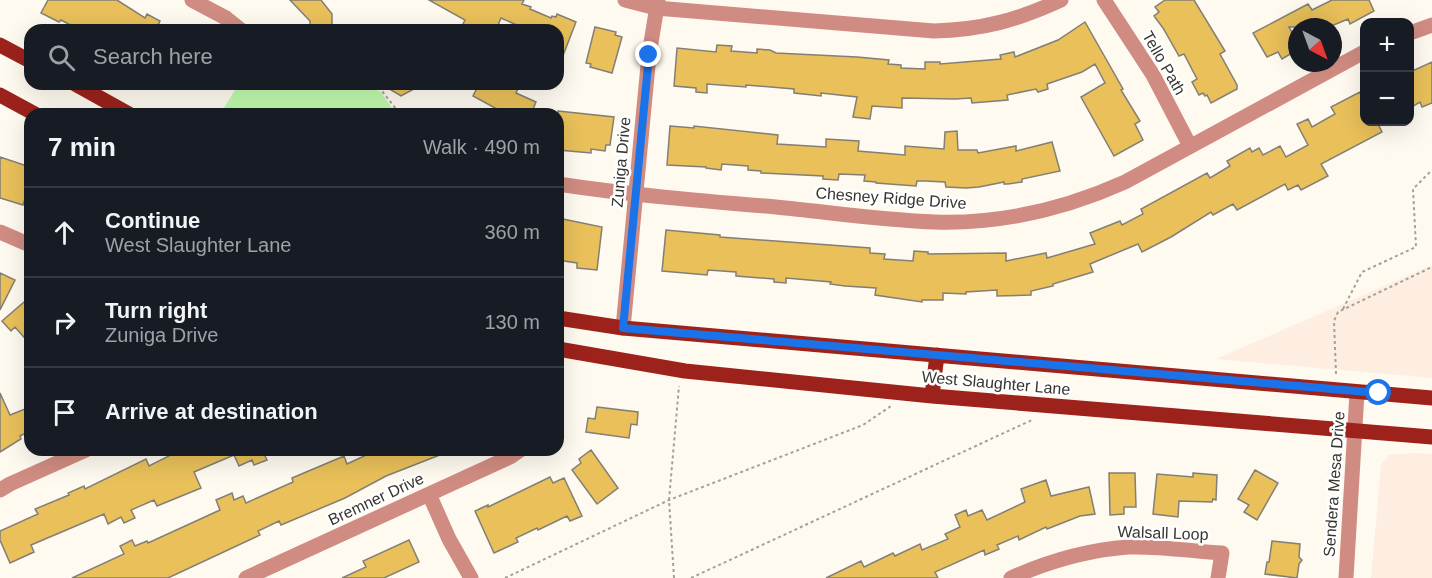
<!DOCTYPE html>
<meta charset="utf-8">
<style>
:root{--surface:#171b24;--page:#242831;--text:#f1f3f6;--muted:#9ea1a6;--line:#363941}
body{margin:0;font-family:Helvetica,sans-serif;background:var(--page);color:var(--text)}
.controls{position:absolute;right:18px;top:18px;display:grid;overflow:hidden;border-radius:12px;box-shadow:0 6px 24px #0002}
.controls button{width:54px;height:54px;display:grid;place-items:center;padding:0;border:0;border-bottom:2px solid var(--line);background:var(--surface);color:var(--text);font:30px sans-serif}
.compass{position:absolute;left:1288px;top:18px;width:54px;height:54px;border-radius:50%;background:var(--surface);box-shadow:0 6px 24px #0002;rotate:139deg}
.stop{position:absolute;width:18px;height:18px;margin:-14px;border:4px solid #1a73e8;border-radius:50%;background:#fff}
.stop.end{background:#1a73e8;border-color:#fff;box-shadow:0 2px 6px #0008}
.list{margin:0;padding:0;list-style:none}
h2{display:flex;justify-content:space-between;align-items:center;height:78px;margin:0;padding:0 24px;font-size:26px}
h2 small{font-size:20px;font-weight:400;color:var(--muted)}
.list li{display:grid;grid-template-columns:39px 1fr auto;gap:18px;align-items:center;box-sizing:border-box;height:90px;padding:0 24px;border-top:2px solid var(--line)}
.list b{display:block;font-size:22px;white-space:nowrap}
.list p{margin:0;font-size:20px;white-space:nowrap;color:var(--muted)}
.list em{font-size:20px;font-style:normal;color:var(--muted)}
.icon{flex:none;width:33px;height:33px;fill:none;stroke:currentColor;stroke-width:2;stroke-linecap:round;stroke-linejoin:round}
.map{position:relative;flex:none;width:1432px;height:578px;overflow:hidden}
.search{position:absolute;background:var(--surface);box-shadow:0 6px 24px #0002;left:24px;top:24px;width:540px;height:66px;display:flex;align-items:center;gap:15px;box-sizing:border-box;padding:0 21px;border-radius:18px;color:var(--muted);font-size:22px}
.panel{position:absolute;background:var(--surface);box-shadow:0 6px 24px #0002;left:24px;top:108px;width:540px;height:348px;border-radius:18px}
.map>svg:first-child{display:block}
</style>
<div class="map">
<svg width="1432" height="578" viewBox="0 0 1432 578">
<rect width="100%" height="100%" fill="#fffaef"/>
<path fill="#fdeee1" d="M 1432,265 L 1432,378 L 1216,359 Z
M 1413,453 L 1432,454 L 1432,578 L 1371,578 L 1381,465 L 1389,455 Z"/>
<path fill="#bff9ad" d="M 239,84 L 251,88 L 270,84 L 364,84 L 381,92 L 396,114 L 220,114 Z"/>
<path fill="#e9c05a" stroke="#837f75" stroke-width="1.5" d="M 48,0 L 117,0 L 145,18 L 147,14 L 160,21 L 157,27 L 161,30 L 80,30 L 61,20 L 59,22 L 41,13 Z
M 290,0 L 321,0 L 332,14 L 332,30 L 310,30 L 310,21 Z
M 429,0 L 524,0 L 522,4 L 531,7 L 530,9 L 551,18 L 552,16 L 556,17 L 557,14 L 576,22 L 559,66 L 558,30 L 528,30 L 501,18 L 496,30 L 460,30 L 465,20 Z
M 1165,0 L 1194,0 L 1225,51 L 1220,54 L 1237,85 L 1237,89 L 1211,103 L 1207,95 L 1205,96 L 1203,93 L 1199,95 L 1192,82 L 1197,79 L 1184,54 L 1179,56 L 1163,28 L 1154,16 L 1159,12 L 1155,7 Z
M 1332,0 L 1369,0 L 1374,11 L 1350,24 L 1348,19 L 1329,27 L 1289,27 L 1297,41 L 1297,50 L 1282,59 L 1278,52 L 1267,57 L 1253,33 L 1308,4 L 1312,10 Z
M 1085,22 L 1123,89 L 1121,90 L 1140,121 L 1135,124 L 1143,140 L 1114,156 L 1081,97 L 1105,83 L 1095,64 L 1082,72 L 1047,84 L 1048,89 L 1038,92 L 1036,89 L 1007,95 L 1008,100 L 972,103 L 971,98 L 955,99 L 902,98 L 902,108 L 872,106 L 870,119 L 853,117 L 857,97 L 821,93 L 821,96 L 794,93 L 794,89 L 746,85 L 746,87 L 707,84 L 707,93 L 696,92 L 696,88 L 674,86 L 677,48 L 716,52 L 717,45 L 732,46 L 731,51 L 757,53 L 757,49 L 770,50 L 776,53 L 857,57 L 889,60 L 888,64 L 901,65 L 901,68 L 925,69 L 925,62 L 940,62 L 940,64 L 1001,59 L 1000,55 L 1014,52 L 1015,57 L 1058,40 Z
M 595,27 L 616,32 L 615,35 L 622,37 L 612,73 L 590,67 L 591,64 L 586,63 Z
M 1432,62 L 1432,103 L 1422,107 L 1420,102 L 1410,108 L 1410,72 Z
M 381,84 L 423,84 L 401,96 Z
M 479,84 L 520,84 L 516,93 L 536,102 L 531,114 L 494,114 L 497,109 L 473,96 Z
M 1360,92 L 1365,100 L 1365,122 L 1377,122 L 1382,132 L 1321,164 L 1328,176 L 1301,190 L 1298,185 L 1288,190 L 1285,184 L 1237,210 L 1233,204 L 1213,215 L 1211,212 L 1171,237 L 1142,252 L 1138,244 L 1090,264 L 1093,272 L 1053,284 L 1053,286 L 1031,291 L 1031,295 L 997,296 L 997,290 L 966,292 L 966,294 L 943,293 L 943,300 L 922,300 L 922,302 L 875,295 L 876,288 L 845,286 L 830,284 L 831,282 L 786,278 L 786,283 L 774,282 L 774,279 L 736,276 L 736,272 L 708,270 L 707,275 L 662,271 L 666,230 L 720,235 L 720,237 L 870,248 L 870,253 L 885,254 L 884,259 L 913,261 L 914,251 L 928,252 L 928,254 L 1006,253 L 1006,261 L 1046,253 L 1047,258 L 1095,244 L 1090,233 L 1120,221 L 1122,225 L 1143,214 L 1141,209 L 1207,173 L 1210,178 L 1230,166 L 1227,161 L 1250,148 L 1252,152 L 1259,148 L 1263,155 L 1280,146 L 1286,157 L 1308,145 L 1297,124 L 1308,119 L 1312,127 L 1335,114 L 1331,107 Z
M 558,111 L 614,117 L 610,145 L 606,145 L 605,151 L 591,149 L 591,153 L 558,150 Z
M 670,126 L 694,128 L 694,126 L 778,135 L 777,144 L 826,147 L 826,139 L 859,141 L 858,151 L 905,155 L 905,146 L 944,149 L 945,132 L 957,131 L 958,150 L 977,150 L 978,153 L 1016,146 L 1016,151 L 1052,142 L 1060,171 L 1022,179 L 1022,182 L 1008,184 L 1004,184 L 1004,182 L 979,187 L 966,188 L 946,187 L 945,182 L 925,181 L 917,181 L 916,186 L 876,183 L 876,182 L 864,181 L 865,175 L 839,174 L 838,180 L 823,179 L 823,176 L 761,173 L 761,171 L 748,170 L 748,166 L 722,164 L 721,170 L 706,168 L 706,167 L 667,165 Z
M 0,157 L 30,167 L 30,184 L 23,205 L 0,198 Z
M 558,218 L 602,227 L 597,270 L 577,268 L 577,263 L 558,260 Z
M 0,273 L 15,280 L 0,310 Z
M 30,297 L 30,344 L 15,327 L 11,331 L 2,321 Z
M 0,393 L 10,415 L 30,407 L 30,431 L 20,436 L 21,439 L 0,452 Z
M 597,407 L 638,412 L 637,425 L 631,424 L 629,438 L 586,432 L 588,418 L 595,419 Z
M 166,450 L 274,450 L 264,454 L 267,460 L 254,465 L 252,460 L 239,466 L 234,455 L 194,472 L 201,488 L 157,506 L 154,500 L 131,510 L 135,518 L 124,523 L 121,517 L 108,524 L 104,514 L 31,545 L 34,552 L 10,563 L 0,540 L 0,531 L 38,514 L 35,509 L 69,495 L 68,493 L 84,486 L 85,489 L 146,459 L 149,466 L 169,456 Z
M 377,450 L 450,451 L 386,476 L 345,498 L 281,525 L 279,521 L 258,531 L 260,535 L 168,578 L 72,578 L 124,554 L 120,546 L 132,540 L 135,546 L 147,541 L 148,543 L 220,510 L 216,500 L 232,493 L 234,500 L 243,496 L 246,503 L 293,482 L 292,478 L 344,456 L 347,464 Z
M 591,450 L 618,488 L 597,504 L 572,470 L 581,463 L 579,459 Z
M 1255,470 L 1278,483 L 1257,520 L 1244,512 L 1249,505 L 1238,499 Z
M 1109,473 L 1135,473 L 1136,507 L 1124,507 L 1124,514 L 1110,515 Z
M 1193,473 L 1217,475 L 1216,500 L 1213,499 L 1212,502 L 1179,501 L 1178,517 L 1153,514 L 1157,474 L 1193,477 Z
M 550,477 L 553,483 L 564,478 L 582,516 L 570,521 L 567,516 L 538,530 L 537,528 L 516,538 L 518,542 L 494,553 L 475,511 L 488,505 L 488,507 Z
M 1046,480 L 1051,496 L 1089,487 L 1095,514 L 1080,516 L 1047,529 L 1046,527 L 1019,540 L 1018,536 L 997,545 L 999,549 L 985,555 L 984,550 L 935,572 L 938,578 L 826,578 L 861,561 L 864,567 L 893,553 L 895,556 L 920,544 L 922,550 L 948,539 L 945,534 L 960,527 L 955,515 L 966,510 L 968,516 L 982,510 L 987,520 L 1025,502 L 1021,489 Z
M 409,540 L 419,562 L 384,578 L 342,578 L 366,567 L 363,561 Z
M 1272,541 L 1300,544 L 1299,557 L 1302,560 L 1299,564 L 1297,578 L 1265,574 L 1267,562 L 1269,562 Z"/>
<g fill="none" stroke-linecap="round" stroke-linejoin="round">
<path stroke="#a4a199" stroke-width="2" stroke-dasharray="3 3" stroke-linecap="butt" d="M 373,84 L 382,91 L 400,114
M 1343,309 L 1362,272 L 1416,247 L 1413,189 L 1432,170
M 1336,374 L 1334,321 L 1338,312 L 1432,267
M 505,578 L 669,500 L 863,425 L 891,406
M 674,578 L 669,500 L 679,386
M 691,578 L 1034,419"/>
<path stroke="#d08c82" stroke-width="15" d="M 192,0 L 226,18 L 241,30
M 625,0 L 656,8 L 934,31 C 981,30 1018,20 1061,0
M 1104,0 L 1153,75 L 1190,146
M 1410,33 L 1432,25
M 558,184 C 630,195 703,201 776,207 C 828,212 882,220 935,222 C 1001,224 1065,209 1125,182 L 1364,52
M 0,232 L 30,245
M 623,328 L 649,55 L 658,0
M 0,490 L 10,484 L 86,450
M 429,494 L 449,539 L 471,578
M 246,578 L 510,457 L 520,450
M 1011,578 C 1049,561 1087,550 1128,547 C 1159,546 1191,551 1222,553 L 1218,578
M 1346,578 L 1357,393"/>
<path stroke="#9d221c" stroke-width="15" d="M 0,45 L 30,61
M 75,84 L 129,114
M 0,95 L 35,114
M 558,318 L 623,328 L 1432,398
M 558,349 L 685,371 L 932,396 L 1432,437
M 932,396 L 937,355"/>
</g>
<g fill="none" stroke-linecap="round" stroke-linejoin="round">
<path stroke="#1a73e8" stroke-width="8" d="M 649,55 L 623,328 L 1379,393"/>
</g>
<g text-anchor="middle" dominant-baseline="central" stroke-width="5" stroke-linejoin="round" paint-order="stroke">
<g font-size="16" fill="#363530" stroke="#fff">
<text transform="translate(1164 63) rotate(60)">Tello Path</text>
<text transform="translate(621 162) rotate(-85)">Zuniga Drive</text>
<text transform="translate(891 198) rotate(4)">Chesney Ridge Drive</text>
<text transform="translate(996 383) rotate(5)">West Slaughter Lane</text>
<text transform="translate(1334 484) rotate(-86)">Sendera Mesa Drive</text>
<text transform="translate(376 499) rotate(-25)">Bremner Drive</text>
<text transform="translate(1163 533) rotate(2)">Walsall Loop</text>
</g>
</g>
</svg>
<div class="controls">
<button>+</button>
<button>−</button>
</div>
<svg class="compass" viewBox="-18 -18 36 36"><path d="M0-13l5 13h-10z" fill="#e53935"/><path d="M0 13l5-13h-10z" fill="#9ea1a6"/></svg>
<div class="stop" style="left:1379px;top:393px"></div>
<div class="stop end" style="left:649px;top:55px"></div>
<div class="search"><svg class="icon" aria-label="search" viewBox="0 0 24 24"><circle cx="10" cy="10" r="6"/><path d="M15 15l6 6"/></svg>Search here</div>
<section class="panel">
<h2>7 min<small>Walk · 490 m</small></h2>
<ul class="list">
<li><svg class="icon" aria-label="ahead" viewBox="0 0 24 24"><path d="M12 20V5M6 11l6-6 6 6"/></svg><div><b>Continue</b><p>West Slaughter Lane</p></div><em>360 m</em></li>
<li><svg class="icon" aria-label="right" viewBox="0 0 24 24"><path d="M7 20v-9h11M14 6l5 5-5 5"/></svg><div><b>Turn right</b><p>Zuniga Drive</p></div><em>130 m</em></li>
<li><svg class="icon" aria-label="arrive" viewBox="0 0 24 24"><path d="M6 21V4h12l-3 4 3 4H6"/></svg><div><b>Arrive at destination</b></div></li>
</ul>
</section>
</div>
